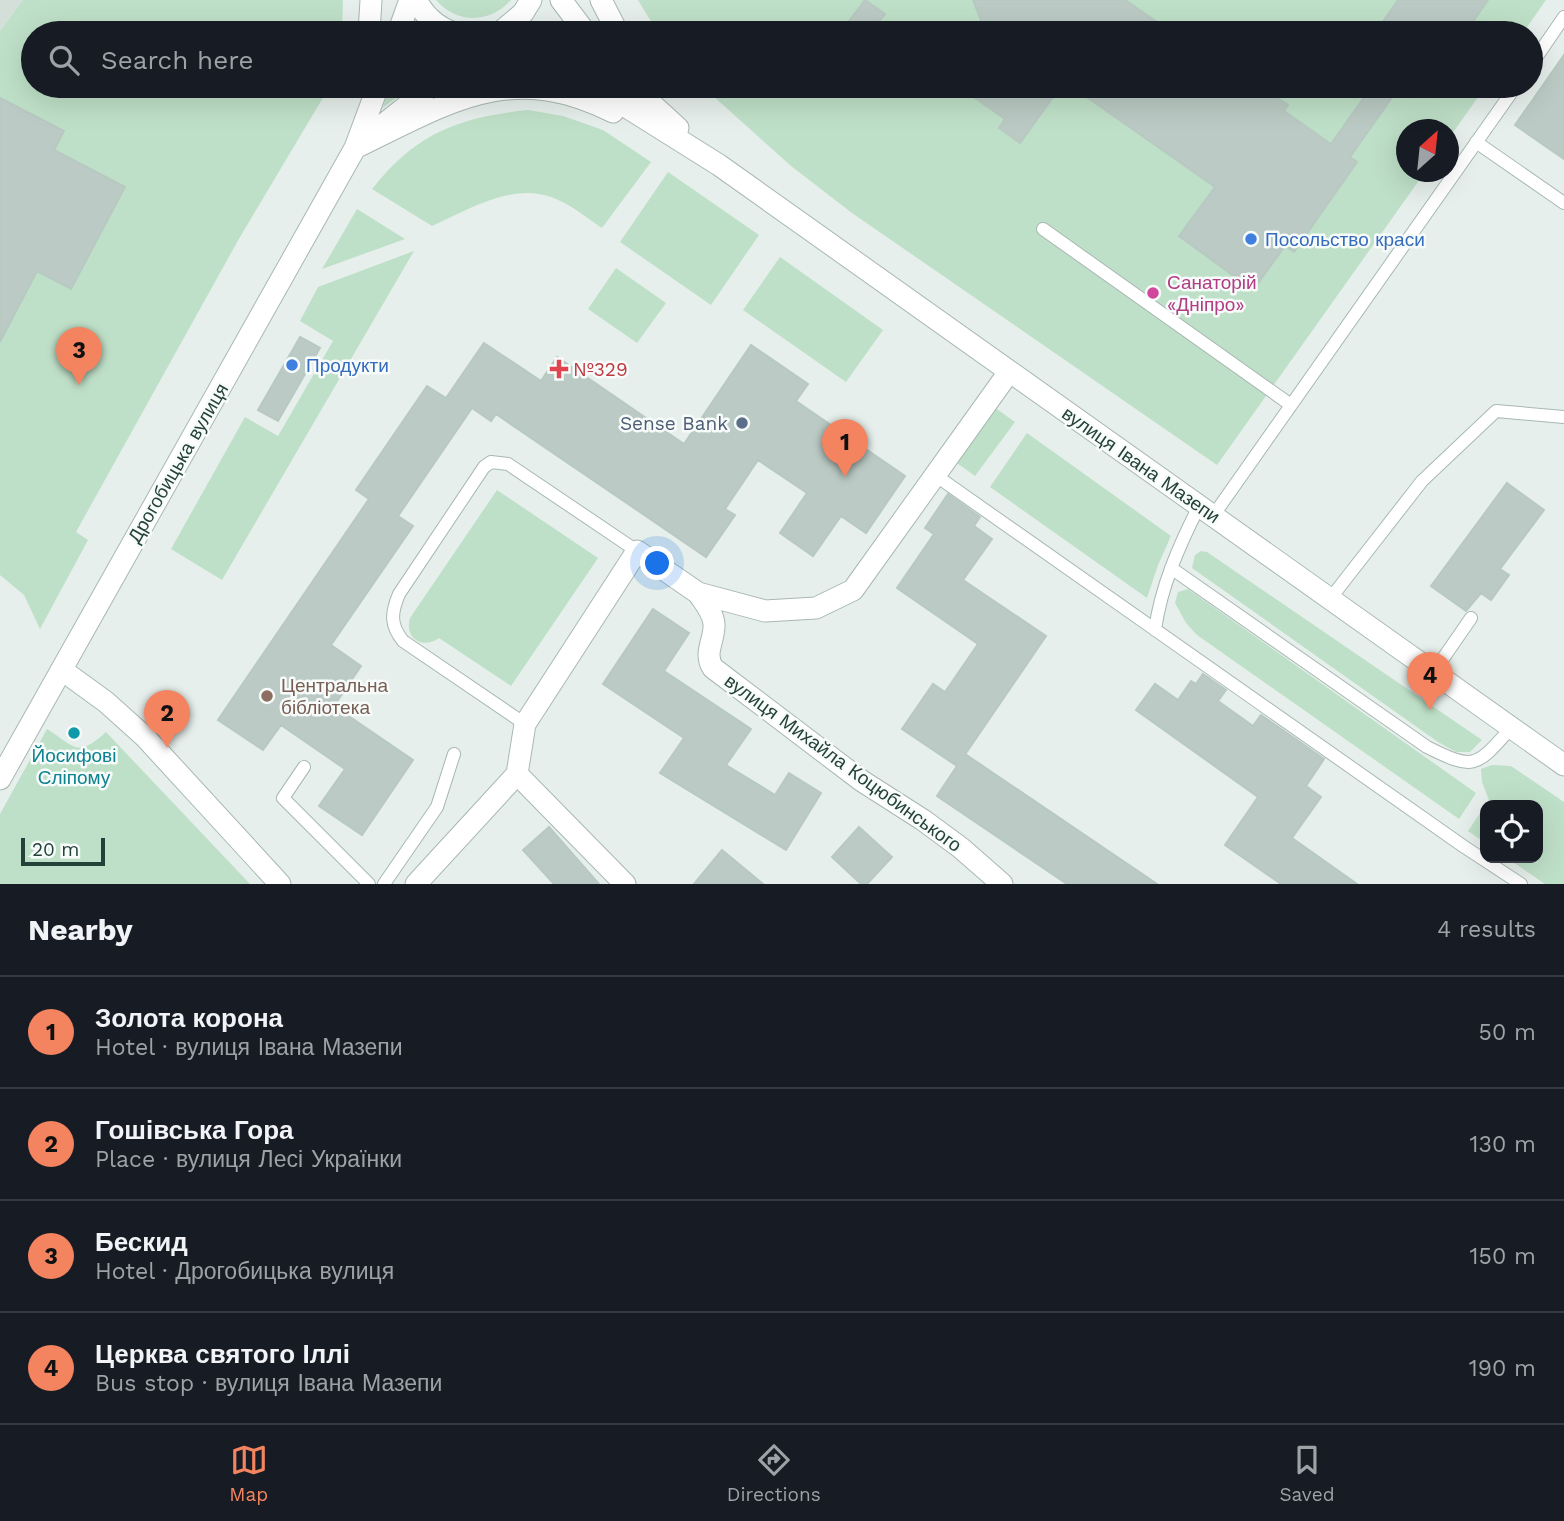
<!DOCTYPE html>
<meta charset="utf-8">
<style>
:root{--surface:#171b24;--page:#20242c;--text:#f1f3f6;--muted:#9ea1a6;--line:#363941;--accent:#f4845f}
body{margin:0;font-family:"Work Sans",sans-serif;background:var(--page);color:var(--text)}
.controls{position:absolute;right:21px;bottom:21px;display:grid;overflow:hidden;border-radius:14px;box-shadow:0 7px 28px #0002}
.controls button{width:63px;height:63px;display:grid;place-items:center;padding:0;border:0;border-bottom:2px solid var(--line);background:var(--surface);color:var(--text);font:35px sans-serif}
.compass{position:absolute;left:1396px;top:119px;width:63px;height:63px;border-radius:50%;background:var(--surface);box-shadow:0 7px 28px #0002;rotate:27deg}
.scale{position:absolute;left:21px;bottom:18px;width:84px;box-sizing:border-box;padding-left:7px;border:4px solid #24423a;border-top:0;font-size:19px;line-height:24px;white-space:nowrap;color:#24423a;-webkit-text-stroke:5px #f7fbf9;paint-order:stroke}
.you{position:absolute;left:658px;top:564px;width:24px;height:24px;margin:-18px;border:5px solid #fff;border-radius:50%;background:#1a73e8;box-shadow:0 0 0 10px #1a73e833}
.badge{display:grid;place-items:center;width:46px;height:46px;border-radius:50%;background:var(--accent);color:#111;font-size:23px;font-weight:700}
.pin{position:absolute;translate:-50% -58px;filter:drop-shadow(0 2px 4px #0008)}
.pin::after{content:'';position:absolute;top:37px;width:24px;height:21px;background:inherit;clip-path:polygon(0 0,100% 0,50% 100%)}
.list{margin:0;padding:0;list-style:none}
h2{display:flex;justify-content:space-between;align-items:center;height:91px;margin:0;padding:0 28px;font-size:30px}
h2 small{font-size:23px;font-weight:400;color:var(--muted)}
.list li{display:grid;grid-template-columns:46px 1fr auto;gap:21px;align-items:center;box-sizing:border-box;height:112px;padding:0 28px;border-top:2px solid var(--line)}
.list b{display:block;font-size:26px;white-space:nowrap}
.list p{margin:0;font-size:23px;white-space:nowrap;color:var(--muted)}
.list em{font-size:23px;font-style:normal;color:var(--muted)}
.icon{flex:none;width:38px;height:38px;fill:none;stroke:currentColor;stroke-width:2;stroke-linecap:round;stroke-linejoin:round}
.map{position:relative;flex:none;width:1564px;height:884px;overflow:hidden}
.search{position:absolute;background:var(--surface);box-shadow:0 7px 28px #0002;left:21px;right:21px;top:21px;height:77px;display:flex;align-items:center;gap:18px;box-sizing:border-box;padding:0 24px;border-radius:38px;color:var(--muted);font-size:26px}
.sheet{height:539px;background:var(--surface)}
nav{display:flex;justify-content:space-around;align-items:center;box-sizing:border-box;height:98px;border-top:2px solid var(--line);background:var(--surface);font-size:19px;color:var(--muted)}
nav a{display:grid;justify-items:center;gap:4px}
nav .on{color:var(--accent)}
.map>svg:first-child{display:block}
</style>
<div class="map">
<svg width="1564" height="884" viewBox="0 0 1564 884">
<rect width="100%" height="100%" fill="#e6efeb"/>
<path fill="#d4dfda" d="M 0,0 L 23,0 L 0,31 Z"/>
<path fill="#bfe0c8" d="M 23,0 L 343,0 L 342,33 L 33,33 L 33,86 L 330,86 L 240,237 L 76,532 L 88,540 L 40,629 L 24,595 L 0,575 L 0,31 Z
M 436,0 L 511,0 C 490,24 457,24 436,0 Z
M 638,0 L 1546,0 L 1523,33 L 658,33 Z
M 390,86 L 414,86 L 383,107 Z
M 702,86 L 1486,86 L 1449,138 L 1448,130 L 1406,130 L 1406,172 L 1425,172 L 1217,465 L 852,213 L 791,166 Z
M 528,110 L 563,116 L 603,130 L 651,162 L 602,228 C 587,218 569,203 551,197 C 511,183 468,210 432,226 L 372,189 C 416,133 459,117 528,110 Z
M 668,172 L 759,235 L 711,305 L 620,242 Z
M 357,209 L 405,239 L 322,269 Z
M 414,251 L 222,580 L 171,549 L 245,417 L 278,436 L 333,341 L 300,321 L 318,287 Z
M 780,257 L 883,330 L 846,382 L 743,310 Z
M 616,268 L 666,303 L 637,343 L 588,309 Z
M 994,407 L 1015,422 L 975,476 L 954,461 Z
M 1027,433 L 1171,536 L 1158,565 L 1147,598 L 990,487 Z
M 497,490 L 598,558 L 511,686 L 439,638 C 422,650 404,638 410,618 Z
M 1201,551 L 1207,552 L 1482,740 L 1470,752 L 1456,752 L 1438,742 L 1192,568 L 1195,555 Z
M 1188,589 L 1476,793 L 1459,819 L 1197,635 L 1186,623 L 1175,603 L 1178,592 Z
M 47,729 C 75,746 76,759 106,732 L 250,884 L 0,884 L 0,814 Z
M 1492,765 L 1511,766 L 1564,802 L 1564,884 L 1545,884 L 1507,858 L 1538,858 L 1538,805 L 1486,805 L 1489,800 L 1482,782 L 1481,769 Z
M 1485,806 L 1485,843 L 1468,831 Z"/>
<path fill="#bbcac4" stroke="#b8c9c2" stroke-width="2" d="M 865,0 L 885,14 L 870,33 L 840,33 Z
M 973,0 L 1125,0 L 1173,33 L 986,33 Z
M 1398,0 L 1488,0 L 1465,33 L 1375,33 Z
M 1564,55 L 1564,159 L 1515,125 Z
M 958,86 L 1061,86 L 1020,143 L 999,128 L 1005,119 Z
M 1071,86 L 1260,86 L 1288,105 L 1284,111 L 1331,144 L 1372,86 L 1400,86 L 1350,157 L 1357,162 L 1294,252 L 1285,246 L 1253,290 L 1179,236 L 1215,187 Z
M 0,98 L 64,131 L 54,150 L 125,187 L 71,289 L 37,271 L 0,342 Z
M 300,337 L 320,348 L 278,421 L 258,410 Z
M 484,343 L 541,381 L 557,357 L 684,444 L 751,345 L 808,384 L 796,401 L 905,476 L 866,533 L 841,516 L 813,556 L 780,533 L 807,493 L 758,460 L 725,509 L 735,515 L 706,557 L 496,414 L 491,421 L 472,408 L 398,516 L 413,526 L 331,645 L 361,666 L 334,706 L 413,760 L 362,835 L 319,806 L 345,769 L 281,725 L 263,750 L 218,720 L 369,499 L 356,490 L 427,386 L 446,398 Z
M 1507,483 L 1544,510 L 1500,569 L 1509,575 L 1491,600 L 1481,593 L 1466,611 L 1431,586 Z
M 948,494 L 980,517 L 974,526 L 992,539 L 963,580 L 1046,636 L 964,756 L 965,754 L 1157,884 L 1067,884 L 937,796 L 957,766 L 902,729 L 933,684 L 945,692 L 978,644 L 897,588 L 934,534 L 925,528 Z
M 653,609 L 689,633 L 664,671 L 751,729 L 726,765 L 775,795 L 789,773 L 821,793 L 786,850 L 660,773 L 684,738 L 603,684 Z
M 1203,674 L 1226,690 L 1218,701 L 1253,726 L 1261,715 L 1324,759 L 1306,786 L 1321,797 L 1292,838 L 1357,884 L 1281,884 L 1225,845 L 1258,797 L 1136,710 L 1155,684 L 1178,700 L 1191,681 L 1196,684 Z
M 549,827 L 599,884 L 554,884 L 523,850 Z
M 859,827 L 892,857 L 867,884 L 861,884 L 832,857 Z
M 722,850 L 763,884 L 694,884 Z"/>
<g fill="none" stroke-linecap="round" stroke-linejoin="round">
<defs>
<path id="service" d="M 1531,65 L 1564,17
M 1476,142 L 1564,203
M 1043,229 L 1291,405
M 935,475 L 1463,846 L 1521,884
M 1213,516 L 1516,86
M 1171,568 L 1427,747 C 1475,771 1476,767 1511,728
M 1330,599 L 1422,481 L 1496,411 L 1564,417
M 1155,630 C 1161,586 1179,546 1199,506
M 1433,673 L 1471,618
M 525,724 L 403,641 C 390,625 391,613 399,594 L 484,467 L 491,462 L 508,464 L 637,551
M 304,767 L 283,798 L 369,884
M 384,884 L 437,807 L 454,754"/>
<path id="minor" d="M 698,593 C 704,602 713,612 714,624 C 715,640 703,653 713,668 L 862,781 L 923,820 L 961,848 L 1002,884
M 62,670 L 106,702 L 145,737 L 280,884
M 517,774 L 625,884
M 416,884 L 517,774 L 525,724 L 637,551 L 698,593 L 765,611 L 816,608 L 853,590 L 1009,372"/>
<path id="tertiary" d="M 561,0 L 586,33
M 601,0 L 618,33
M 369,33 L 371,0
M 398,33 L 410,0
M 593,86 L 719,165 L 1564,765
M 632,86 L 678,128
M 384,124 L 432,86
M 355,148 C 448,103 511,60 613,112
M 0,779 L 355,148 L 378,86"/>
<path id="secondary" d="M 416,0 C 425,16 437,28 455,33
M 504,29 L 523,13 L 531,0"/>
</defs>
<use href="#service" stroke="#a8b8b2" stroke-width="14"/>
<use href="#minor" stroke="#a8b8b2" stroke-width="23"/>
<use href="#tertiary" stroke="#a8b8b2" stroke-width="23"/>
<use href="#secondary" stroke="#a4bbb3" stroke-width="23"/>
<use href="#service" stroke="#fff" stroke-width="12"/>
<use href="#minor" stroke="#fff" stroke-width="21"/>
<use href="#tertiary" stroke="#fff" stroke-width="21"/>
<use href="#secondary" stroke="#fff" stroke-width="21"/>
</g>
<g fill="#3f7fe0" stroke="#f7fbf9" stroke-width="2.5">
<circle cx="1251" cy="239" r="7"/>
<circle cx="292" cy="365" r="7"/>
</g>
<circle fill="#d1479c" stroke="#f7fbf9" stroke-width="2.5" cx="1153" cy="293" r="7"/>
<path fill="#e0444e" stroke="#f7fbf9" stroke-width="2.5" d="M555.5 358.5h7v7h7v7h-7v7h-7v-7h-7v-7h7z"/>
<circle fill="#5c6f8a" stroke="#f7fbf9" stroke-width="2.5" cx="742" cy="423" r="7"/>
<circle fill="#8d6e63" stroke="#f7fbf9" stroke-width="2.5" cx="267" cy="696" r="7"/>
<circle fill="#0f9aa8" stroke="#f7fbf9" stroke-width="2.5" cx="74" cy="733" r="7"/>
<g text-anchor="middle" dominant-baseline="central" stroke-width="5" stroke-linejoin="round" paint-order="stroke">
<g font-size="19" fill="#366cbe" stroke="#f7fbf9" text-anchor="start">
<text x="1265" y="239">Посольство краси</text>
<text x="306" y="365">Продукти</text>
</g>
<g font-size="19" fill="#b23c85" stroke="#f7fbf9" text-anchor="start">
<text x="1167" y="282">Санаторій<tspan x="1167" dy="22">«Дніпро»</tspan></text>
</g>
<g font-size="19" fill="#be3a42" stroke="#f7fbf9" text-anchor="start">
<text x="573" y="369">№329</text>
</g>
<g font-size="19" fill="#4e5e75" stroke="#f7fbf9" text-anchor="end">
<text x="728" y="423">Sense Bank</text>
</g>
<g font-size="19" fill="#24423a" stroke="#f7fbf9">
<text transform="translate(178 463) rotate(-60)">Дрогобицька вулиця</text>
<text transform="translate(1141 465) rotate(35)">вулиця Івана Мазепи</text>
<text transform="translate(843 763) rotate(36)">вулиця Михайла Коцюбинського</text>
</g>
<g font-size="19" fill="#785e54" stroke="#f7fbf9" text-anchor="start">
<text x="281" y="685">Центральна<tspan x="281" dy="22">бібліотека</tspan></text>
</g>
<g font-size="19" fill="#0d838f" stroke="#f7fbf9">
<text x="74" y="755">Йосифові<tspan x="74" dy="22">Сліпому</tspan></text>
</g>
</g>
</svg>
<div class="controls">
<button><svg class="icon" aria-label="locate" viewBox="0 0 24 24"><circle cx="12" cy="12" r="6"/><path d="M12 2v4M12 18v4M2 12h4M18 12h4"/></svg></button>
</div>
<svg class="compass" viewBox="-18 -18 36 36"><path d="M0-13l5 13h-10z" fill="#e53935"/><path d="M0 13l5-13h-10z" fill="#9ea1a6"/></svg>
<div class="scale">20 m</div>
<div class="you"></div>
<div class="pin badge" style="left:845px;top:477px">1</div>
<div class="pin badge" style="left:167px;top:748px">2</div>
<div class="pin badge" style="left:79px;top:385px">3</div>
<div class="pin badge" style="left:1430px;top:710px">4</div>
<div class="search"><svg class="icon" aria-label="search" viewBox="0 0 24 24"><circle cx="10" cy="10" r="6"/><path d="M15 15l6 6"/></svg>Search here</div>
</div>
<section class="sheet">
<h2>Nearby<small>4 results</small></h2>
<ul class="list">
<li><span class="badge">1</span><div><b>Золота корона</b><p>Hotel · вулиця Івана Мазепи</p></div><em>50 m</em></li>
<li><span class="badge">2</span><div><b>Гошівська Гора</b><p>Place · вулиця Лесі Українки</p></div><em>130 m</em></li>
<li><span class="badge">3</span><div><b>Бескид</b><p>Hotel · Дрогобицька вулиця</p></div><em>150 m</em></li>
<li><span class="badge">4</span><div><b>Церква святого Іллі</b><p>Bus stop · вулиця Івана Мазепи</p></div><em>190 m</em></li>
</ul>
</section>
<nav>
<a class="on"><svg class="icon" aria-label="map" viewBox="0 0 24 24"><path d="M3 6l6-2 6 2 6-2v14l-6 2-6-2-6 2zM9 4v14M15 6v14"/></svg>Map</a>
<a><svg class="icon" aria-label="directions" viewBox="0 0 24 24"><path d="M12 3l9 9-9 9-9-9zM9 14v-3h6M13 9l2 2-2 2"/></svg>Directions</a>
<a><svg class="icon" aria-label="saved" viewBox="0 0 24 24"><path d="M7 4h10v16l-5-4-5 4z"/></svg>Saved</a>
</nav>
